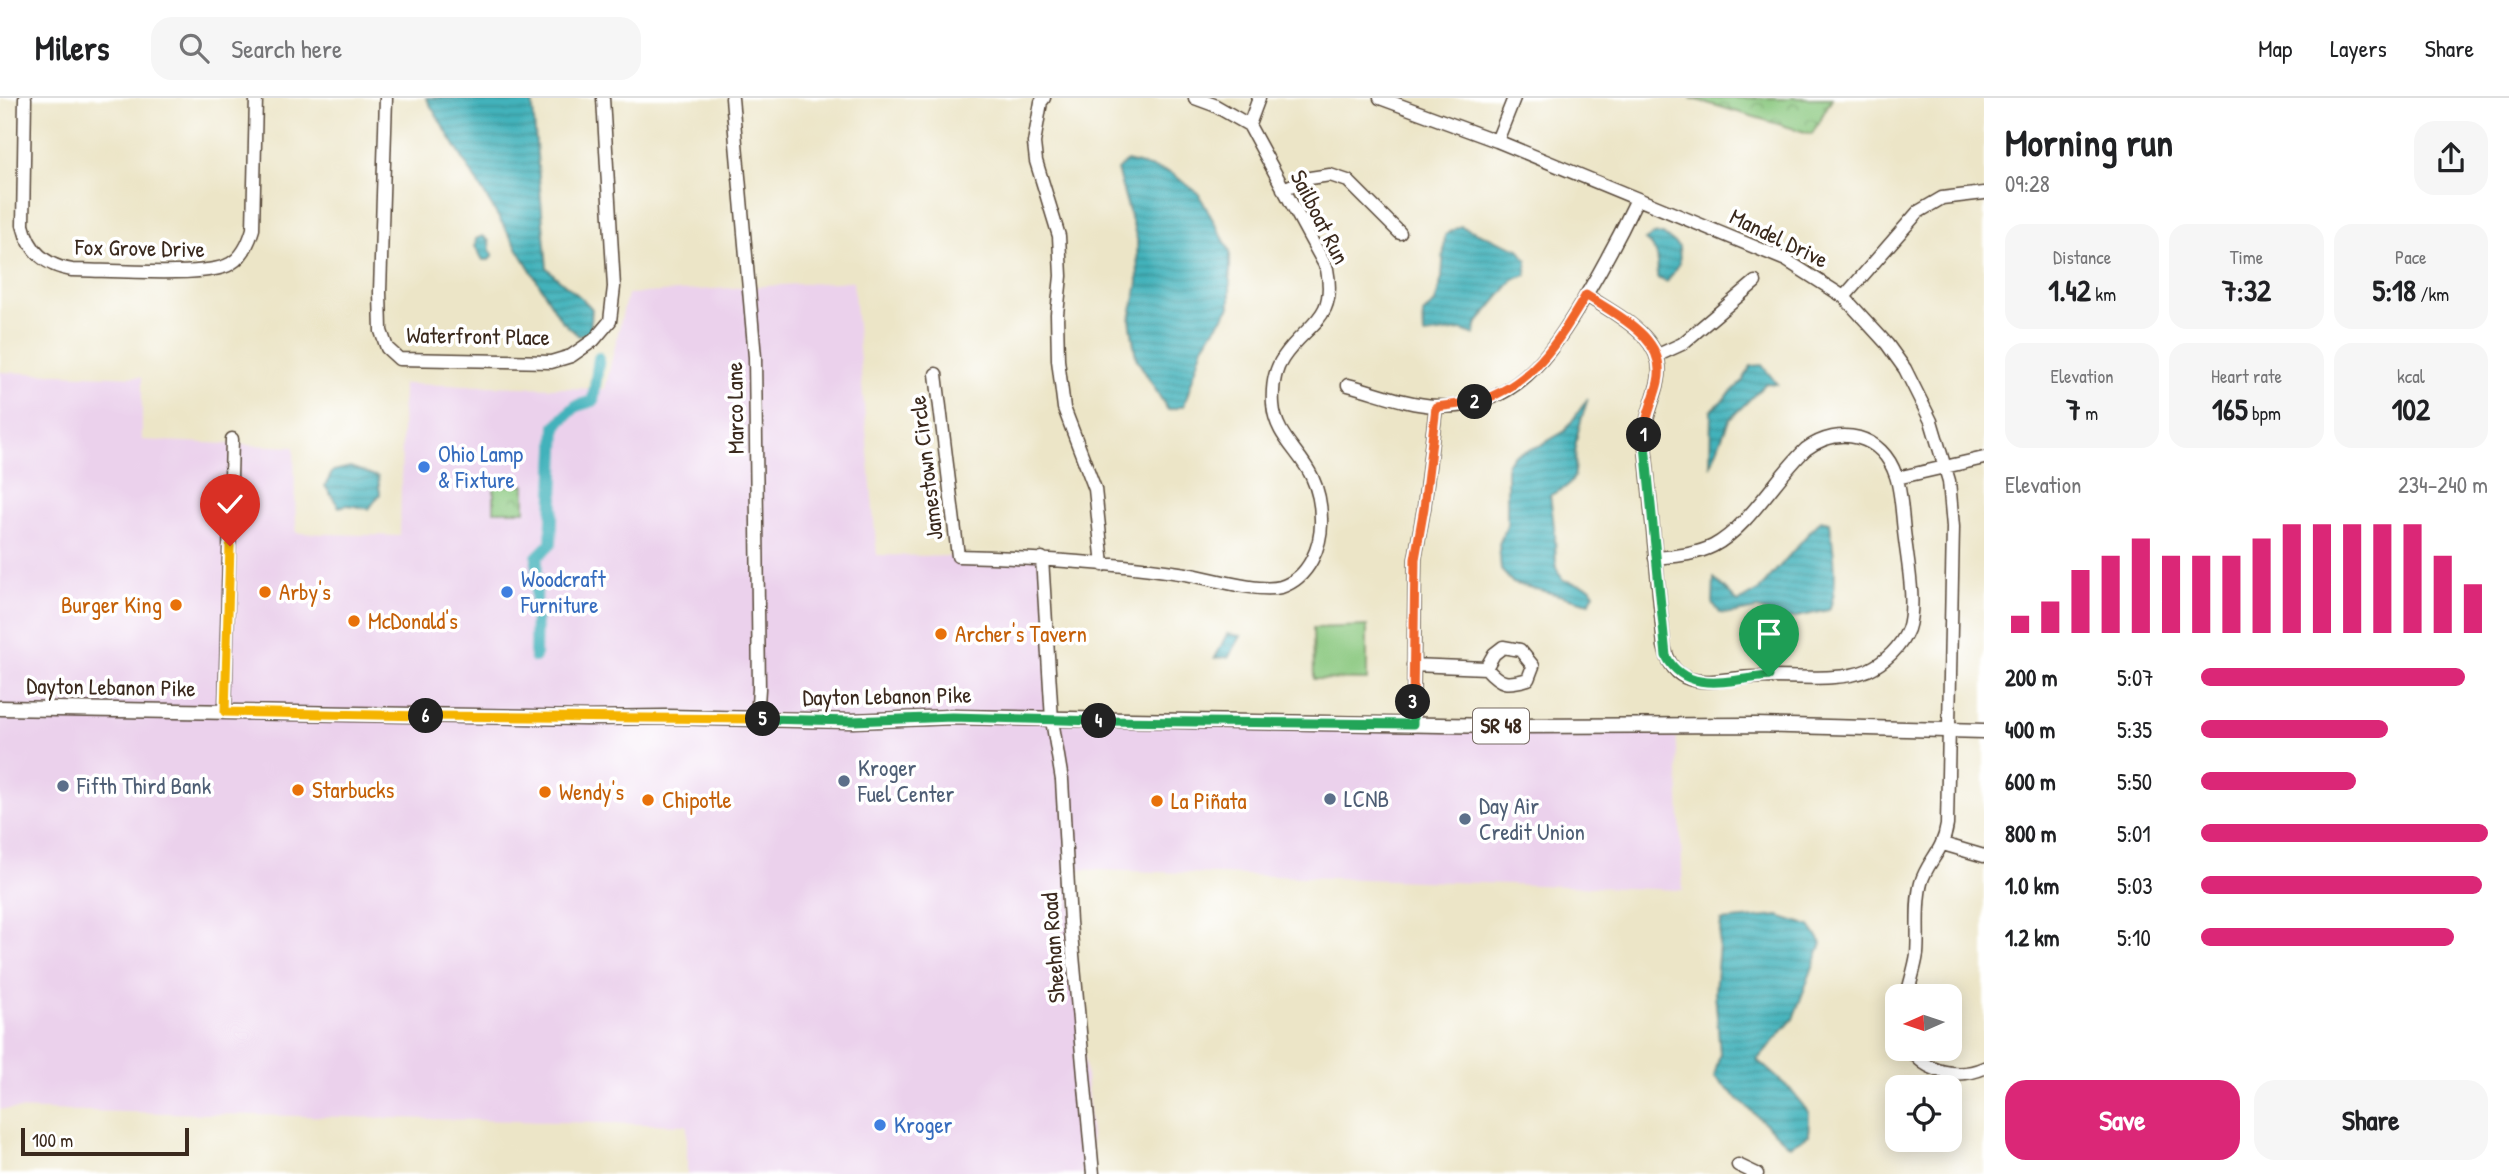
<!DOCTYPE html>
<html lang="en">
<head>
<meta charset="utf-8">
<style>
	:root { --surface:#fff; --page:#f6f6f6; --text:#202124; --muted:#757577; --line:#e0e0e0; --accent:#db2777 }
	body { margin:0; font-family:"Patrick Hand",sans-serif; background:var(--page); color:var(--text); height:100vh; display:flex; flex-direction:column; font-size:26px; white-space:nowrap }
	* { box-sizing:border-box; margin:0 }
	p { font-size:23px; color:var(--muted) }
	.icon { flex:none; width:38px; height:38px; fill:none; stroke:currentColor; stroke-width:2; stroke-linecap:round; stroke-linejoin:round }
	.map { position:relative; flex:1; overflow:hidden }
	.side { display:flex; flex-direction:column; background:var(--surface); width:525px }
	.side>* { flex:none }
	.needle { width:46px; rotate:267deg }
	.buttons { position:absolute; left:1885px; top:886px; display:grid; gap:14px }
	.buttons a { display:grid; place-items:center; width:77px; height:77px; border-radius:14px; background:var(--surface); box-shadow:0 4px 18px #0003; font-size:35px }
	.scale { position:absolute; left:21px; bottom:18px; width:168px; box-sizing:border-box; padding-left:7px; border:4px solid #3b2a1e; border-top:0; font-size:19px; line-height:24px; white-space:nowrap; color:#3b2a1e; -webkit-text-stroke:5px #fff; paint-order:stroke }
	.pin { position:absolute; display:grid; place-items:center; width:60px; height:60px; color:#fff; margin:-72px -30px; border-radius:50% 50% 50% 0; rotate:-45deg; box-shadow:0 0 7px #0007 }
	.pin .icon { rotate:45deg }
	.km { position:absolute; width:35px; height:35px; margin:-18px; border-radius:50%; background:#222; color:#fff; font-size:19px; line-height:35px; text-align:center }
	.round { display:grid; place-items:center; flex:none; width:74px; height:74px; border-radius:21px; background:var(--page) }
	.head { display:flex; align-items:center; justify-content:space-between; height:119px; padding:0 21px }
	h1 { font-size:38px; font-weight:800; line-height:52px }
	.figures { display:grid; grid-template-columns:repeat(3,1fr); gap:10px; height:119px; padding:7px 21px }
	.figures div { display:grid; align-content:center; border-radius:18px; background:var(--page); text-align:center }
	.figures b { font-size:30px; font-weight:800 }
	.figures small { font-size:19px; font-weight:400 }
	.figures p { font-size:19px }
	.chart { height:196px; padding:14px 21px }
	.chart p { display:flex; justify-content:space-between }
	.chart svg { width:100%; height:126px; margin-top:7px; stroke:var(--accent); stroke-width:6 }
	.primary-button { display:flex; gap:14px; margin-top:auto; padding:14px 21px }
	.primary-button a { flex:1; height:80px; border-radius:21px; background:var(--accent); color:#fff; font-size:28px; font-weight:800; line-height:80px; text-align:center }
	.primary-button a+a { background:var(--page); color:var(--text) }
	ul { padding:0 21px; list-style:none; font-size:23px }
	li { display:grid; grid-template-columns:112px 84px 1fr; align-items:center; height:52px }
	li i { height:18px; border-radius:9px; background:var(--accent) }
	header { display:flex; align-items:center; gap:42px; box-sizing:border-box; height:98px; padding:0 35px; background:var(--surface); border-bottom:2px solid var(--line) }
	header strong { font-size:33px }
	nav { display:flex; gap:38px; margin-inline-start:auto; font-size:24px }
	.search { width:490px; height:63px; background:var(--page); display:flex; align-items:center; gap:18px; box-sizing:border-box; padding:0 24px; border-radius:21px; color:var(--muted); font-size:26px }
	main { display:flex; flex:1; min-height:0 }
	.map>svg:first-child { display:block }
	.built { fill:#ebd1ec }
	.park { fill:url(#park-crowns); stroke:#62794e; stroke-width:2 }
	.pitch { fill:#8ac87f; stroke:#62794e; stroke-width:2 }
	.water { fill:url(#water-rules); stroke:#3e6e6c; stroke-width:2 }
	.lines { fill:none; stroke-linecap:round; stroke-linejoin:round }
	.canal { stroke:#42b2bb; stroke-width:12 }
	.minor-casing { stroke:#564637; stroke-width:15 }
	.major-casing { stroke:#564637; stroke-width:17 }
	.minor { stroke:#fff; stroke-width:12 }
	.major { stroke:#fff; stroke-width:14 }
	.split-1-casing { stroke:#fff; stroke-width:14 }
	.split-2-casing { stroke:#fff; stroke-width:14 }
	.split-3-casing { stroke:#fff; stroke-width:14 }
	.split-4-casing { stroke:#fff; stroke-width:14 }
	.split-5-casing { stroke:#fff; stroke-width:14 }
	.split-6-casing { stroke:#fff; stroke-width:14 }
	.split-7-casing { stroke:#fff; stroke-width:14 }
	.split-1 { stroke:#22a559; stroke-width:9 }
	.split-2 { stroke:#f0652b; stroke-width:9 }
	.split-3 { stroke:#f0652b; stroke-width:9 }
	.split-4 { stroke:#22a559; stroke-width:9 }
	.split-5 { stroke:#22a559; stroke-width:9 }
	.split-6 { stroke:#f5b400; stroke-width:9 }
	.split-7 { stroke:#f5b400; stroke-width:9 }
	.shop-dot { fill:#3f7fe0; stroke:#fff; stroke-width:2.5 }
	.food-dot { fill:#e8710a; stroke:#fff; stroke-width:2.5 }
	.service-dot { fill:#5c6f8a; stroke:#fff; stroke-width:2.5 }
	.labels { text-anchor:middle; stroke-width:7; stroke-linejoin:round; paint-order:stroke }
	.shield { fill:#fff; stroke:#766a62; stroke-width:2 }
	.shield-label { font-size:21px; font-weight:bold; fill:#3b2a1e }
	.street-label { font-size:23px; fill:#3b2a1e; stroke:#fff }
	.shop-label { font-size:23px; fill:#366cbe; stroke:#fff; text-anchor:start }
	.food-label { font-size:23px; fill:#c56008; stroke:#fff; text-anchor:start }
	.service-label { font-size:23px; fill:#4e5e75; stroke:#fff; text-anchor:start }
</style>
</head>
<body>
<header>
<strong>Milers</strong>
<div class="search"><svg class="icon" aria-label="search" viewBox="0 0 24 24"><circle cx="10" cy="10" r="6"/><path d="M15 15l6 6"/></svg>Search here</div>
<nav><a>Map</a><a>Layers</a><a>Share</a></nav>
</header>
<main>
<div class="map">
<svg width="1984" height="1076" viewBox="0 0 1984 1076">
	<defs>
		<pattern id="park-crowns" width="20" height="18" patternUnits="userSpaceOnUse" patternTransform="scale(1.75)"><rect width="20" height="18" fill="#8ac87f"/><path d="M2 6a3 3 0 1 1 6 0M12 15a3 3 0 1 1 6 0" fill="none" stroke="#72a367"/></pattern>
		<pattern id="water-rules" width="6" height="5" patternUnits="userSpaceOnUse" patternTransform="scale(1.75)"><rect width="6" height="5" fill="#42b2bb"/><path d="M0 2.5h6" fill="none" stroke="#389197"/></pattern>
	</defs>
	<rect width="100%" height="100%" fill="#fff"/>
	<filter id="ink" filterUnits="userSpaceOnUse"><feTurbulence type="fractalNoise" baseFrequency=".0143" numOctaves="2"/><feDisplacementMap in="SourceGraphic" scale="14" xChannelSelector="R" yChannelSelector="G"/><feConvolveMatrix kernelMatrix="1 2 1 2 8 2 1 2 1" color-interpolation-filters="sRGB"/></filter>
	<filter id="wash" filterUnits="userSpaceOnUse"><feTurbulence type="fractalNoise" baseFrequency=".00686" numOctaves="4" result="noise"/><feDisplacementMap in="SourceGraphic" scale="28" xChannelSelector="R" yChannelSelector="G"/><feGaussianBlur stdDeviation="1.57" result="paint"/><feColorMatrix in="noise" values="0 0 0 0 0 0 0 0 0 0 0 0 0 0 0 0 0 1.4 0 .05"/><feComposite in="paint" operator="in"/></filter>
	<g filter="url(#wash)">
		<rect width="100%" height="100%" fill="#ece5c7"/>
		<path class="built" d="M853,183L877,457L1042,460L1052,622L1676,627L1683,792L1069,771L1094,1076H687V1027L0,1011V274L142,279V342L294,349L296,435L400,438L403,286L605,291L627,196Z"/>
		<path class="park" d="M1690,0H1832L1812,36Z
			M494,387H525V413H494Z"/>
		<path class="pitch" d="M1367,528V582L1314,581L1313,530Z"/>
		<path class="water" d="M426,0H532L547,170C561,186 578,194 592,211L590,234L579,238L561,222Z
			M1127,63L1171,75L1198,95L1230,153V209L1203,248L1184,308L1168,312L1136,260L1130,221L1138,185L1137,141L1117,72Z
			M1460,128L1519,151L1527,163L1526,177L1513,182L1476,227L1475,237L1461,232L1424,237L1423,216L1435,205L1442,180L1445,137Z
			M1663,136L1679,149L1680,165L1667,184L1657,180C1658,162 1660,154 1645,142L1653,137Z
			M483,138L489,143L490,152L493,157L489,162H483L475,148L476,141Z
			M1762,267L1777,286L1766,285L1729,322L1710,369L1711,313L1742,284L1751,268Z
			M1588,300C1584,314 1578,329 1576,344C1573,373 1584,384 1550,397L1555,436L1556,470L1563,482L1590,489L1594,495L1589,505L1513,485L1501,472L1499,446L1507,428V366L1514,357L1539,348L1565,333Z
			M350,369L378,379L380,396L369,411L348,407L339,409L325,388L333,373Z
			M1820,422L1830,424C1833,452 1840,486 1829,512L1788,521L1758,511L1731,516L1720,515L1713,505L1714,480L1738,504L1759,492Z
			M1227,536L1241,538L1229,559L1215,560Z
			M1779,818L1810,828L1822,845L1793,921L1757,962L1790,991L1809,1015V1037L1790,1048L1714,979L1720,956L1715,894L1721,823Z"/>
		<g class="lines">
			<path class="canal" d="M535,559L537,459L551,445L556,328L576,308L593,303L599,260"/>
		</g>
	</g>
	<g filter="url(#ink)">
		<g class="lines">
			<defs>
				<path id="minor" d="M25,0L23,127C29,153 46,168 72,172C104,172 207,180 230,166C243,159 249,145 253,131L256,0
					M386,0L380,194L381,233L387,250L399,261L551,264L571,258L594,242L610,223L614,189L603,0
					M732,0L755,259L759,591L757,621
					M1044,0L1041,4L1034,45L1036,63L1059,138L1061,178L1057,216L1058,262L1064,310L1095,391L1103,467
					M1380,0L1497,43L1786,162L1844,199L1887,246L1905,271L1931,323L1949,383L1953,429L1947,727C1943,755 1927,763 1921,785C1915,807 1919,833 1917,856C1915,870 1910,884 1907,898
					M1249,27L1259,0
					M1497,43L1514,0
					M1283,91L1310,80L1330,77L1348,83L1400,135
					M1586,197C1616,217 1668,240 1658,284C1654,302 1646,317 1644,337L1664,548C1674,592 1706,584 1741,580C1778,576 1836,586 1868,572C1885,564 1901,549 1908,531C1916,507 1908,466 1905,441C1902,421 1902,396 1896,378C1882,336 1840,327 1806,351C1777,378 1747,431 1713,448C1695,457 1675,458 1655,460
					M1844,199L1918,114L1942,100L1984,95
					M1658,257L1682,246L1755,184
					M936,276L958,458C1034,460 1111,464 1186,476C1210,480 1258,495 1281,489C1309,480 1322,448 1321,421C1321,406 1318,392 1312,379C1300,353 1275,338 1273,306C1272,290 1274,273 1283,260C1307,224 1337,223 1327,171L1249,27L1214,7L1195,0
					M1348,287C1376,294 1407,307 1436,308C1513,314 1550,258 1585,199C1604,167 1621,135 1637,101
					M1897,380L1984,360
					M1042,460L1052,622L1062,682L1070,824L1093,1076
					M1413,567L1486,570C1501,587 1507,587 1528,581L1533,568L1520,552L1503,549L1494,556L1486,570
					M225,614L232,341
					M1413,626L1415,461L1424,410L1436,309
					M1943,746L1984,758
					M1910,950C1925,975 1959,981 1984,970
					M1738,1067L1757,1076"/>
				<path id="major" d="M0,610L586,620L666,619L853,623L952,619L1499,628L1755,627L1984,633"/>
			</defs>
			<use href="#minor" class="minor-casing"/>
			<use href="#major" class="major-casing"/>
			<use href="#minor" class="minor"/>
			<use href="#major" class="major"/>
		</g>
	</g>
	<g class="lines" filter="url(#ink)">
		<defs>
			<path id="split-1" d="M1644,337L1666,558C1687,598 1732,581 1769,578"/>
			<path id="split-2" d="M1475,304C1531,289 1558,244 1586,197C1616,217 1668,240 1658,284C1654,302 1645,318 1644,337"/>
			<path id="split-3" d="M1413,604L1415,461L1424,410L1436,309L1475,304"/>
			<path id="split-4" d="M1099,623L1413,626V604"/>
			<path id="split-5" d="M763,621L853,623L952,619L1099,623"/>
			<path id="split-6" d="M426,618L763,621"/>
			<path id="split-7" d="M230,448L225,614L426,618"/>
		</defs>
		<use href="#split-1" class="split-1-casing"/>
		<use href="#split-2" class="split-2-casing"/>
		<use href="#split-3" class="split-3-casing"/>
		<use href="#split-4" class="split-4-casing"/>
		<use href="#split-5" class="split-5-casing"/>
		<use href="#split-6" class="split-6-casing"/>
		<use href="#split-7" class="split-7-casing"/>
		<use href="#split-1" class="split-1"/>
		<use href="#split-2" class="split-2"/>
		<use href="#split-3" class="split-3"/>
		<use href="#split-4" class="split-4"/>
		<use href="#split-5" class="split-5"/>
		<use href="#split-6" class="split-6"/>
		<use href="#split-7" class="split-7"/>
	</g>
	<g class="shop-dot">
		<circle cx="424" cy="369" r="7"/>
		<circle cx="507" cy="494" r="7"/>
		<circle cx="880" cy="1027" r="7"/>
	</g>
	<g class="food-dot">
		<circle cx="265" cy="494" r="7"/>
		<circle cx="176" cy="507" r="7"/>
		<circle cx="354" cy="523" r="7"/>
		<circle cx="941" cy="536" r="7"/>
		<circle cx="298" cy="692" r="7"/>
		<circle cx="545" cy="694" r="7"/>
		<circle cx="648" cy="702" r="7"/>
		<circle cx="1157" cy="703" r="7"/>
	</g>
	<g class="service-dot">
		<circle cx="844" cy="683" r="7"/>
		<circle cx="63" cy="688" r="7"/>
		<circle cx="1330" cy="701" r="7"/>
		<circle cx="1465" cy="721" r="7"/>
	</g>
	<g class="labels">
		<rect class="shield" x="1473" y="610.5" width="56" height="35" rx="5"/>
		<g class="shield-label">
			<text x="1501" y="635">SR 48</text>
		</g>
		<g class="street-label">
			<text transform="translate(1320 119) rotate(63)" y="8">Sailboat Run</text>
			<text transform="translate(1779 140) rotate(26)" y="8">Mandel Drive</text>
			<text transform="translate(140 150) rotate(1)" y="8">Fox Grove Drive</text>
			<text transform="translate(478 238) rotate(1)" y="8">Waterfront Place</text>
			<text transform="translate(735 310) rotate(-91)" y="8">Marco Lane</text>
			<text transform="translate(926 370) rotate(-97)" y="8">Jamestown Circle</text>
			<text transform="translate(111 589) rotate(1)" y="8">Dayton Lebanon Pike</text>
			<text transform="translate(887 598) rotate(-1)" y="8">Dayton Lebanon Pike</text>
			<text transform="translate(1053 850) rotate(-94)" y="8">Sheehan Road</text>
		</g>
		<g class="shop-label">
			<text x="438" y="364">Ohio Lamp<tspan x="438" dy="26">&amp; Fixture</tspan></text>
			<text x="521" y="489">Woodcraft<tspan x="521" dy="26">Furniture</tspan></text>
			<text x="894" y="1035">Kroger</text>
		</g>
		<g class="food-label">
			<text x="279" y="502">Arby's</text>
			<text x="162" y="515" text-anchor="end">Burger King</text>
			<text x="368" y="531">McDonald's</text>
			<text x="955" y="544">Archer's Tavern</text>
			<text x="312" y="700">Starbucks</text>
			<text x="559" y="702">Wendy's</text>
			<text x="662" y="710">Chipotle</text>
			<text x="1171" y="711">La Piñata</text>
		</g>
		<g class="service-label">
			<text x="858" y="678">Kroger<tspan x="858" dy="26">Fuel Center</tspan></text>
			<text x="77" y="696">Fifth Third Bank</text>
			<text x="1344" y="709">LCNB</text>
			<text x="1479" y="716">Day Air<tspan x="1479" dy="26">Credit Union</tspan></text>
		</g>
	</g>
</svg>
<div class="buttons">
<a><svg class="needle" viewBox="-14 -14 28 28"><path d="M0-13l5 13h-10z" fill="#e53935"/><path d="M0 13l5-13h-10z" fill="#757577"/></svg></a>
<a><svg class="icon" aria-label="locate" viewBox="0 0 24 24"><circle cx="12" cy="12" r="6"/><path d="M12 2v4M12 18v4M2 12h4M18 12h4"/></svg></a>
</div>
<div class="scale">100 m</div>
<div class="pin" style="left:1769px;top:578px;background:#1e9e55"><svg class="icon" aria-label="arrive" viewBox="0 0 24 24"><path d="M6 21V4h12l-3 4 3 4H6"/></svg></div>
<div class="pin" style="left:230px;top:448px;background:#d93025"><svg class="icon" aria-label="check" viewBox="0 0 24 24"><path d="M5 12l5 5 9-10"/></svg></div>
<b class="km" style="left:1644px;top:337px">1</b>
<b class="km" style="left:1475px;top:304px">2</b>
<b class="km" style="left:1413px;top:604px">3</b>
<b class="km" style="left:1099px;top:623px">4</b>
<b class="km" style="left:763px;top:621px">5</b>
<b class="km" style="left:426px;top:618px">6</b>
</div>
<section class="side">
<div class="head"><div><h1>Morning run</h1><p>09:28</p></div><a class="round"><svg class="icon" aria-label="share" viewBox="0 0 24 24"><path d="M12 15V3M7 8l5-5 5 5M5 13v7h14v-7"/></svg></a></div>
<div class="figures">
<div><p>Distance</p><b>1.42<small> km</small></b></div>
<div><p>Time</p><b>7:32</b></div>
<div><p>Pace</p><b>5:18<small> /km</small></b></div>
</div>
<div class="figures">
<div><p>Elevation</p><b>7<small> m</small></b></div>
<div><p>Heart rate</p><b>165<small> bpm</small></b></div>
<div><p>kcal</p><b>102</b></div>
</div>
<div class="chart"><p><span>Elevation</span>234–240 m</p>
<svg viewBox="0 0 160 44" preserveAspectRatio="none"><path d="M5 44V38M15 44V33M25 44V22M35 44V17M45 44V11M55 44V17M65 44V17M75 44V17M85 44V11M95 44V6M105 44V6M115 44V6M125 44V6M135 44V6M145 44V17M155 44V27"/></svg>
</div>
<ul>
<li><b>200 m</b>5:07<i style="width:92%"></i></li>
<li><b>400 m</b>5:35<i style="width:65%"></i></li>
<li><b>600 m</b>5:50<i style="width:54%"></i></li>
<li><b>800 m</b>5:01<i style="width:100%"></i></li>
<li><b>1.0 km</b>5:03<i style="width:98%"></i></li>
<li><b>1.2 km</b>5:10<i style="width:88%"></i></li>
</ul>
<div class="primary-button"><a>Save</a><a>Share</a></div>
</section>
</main>
</body>
</html>
